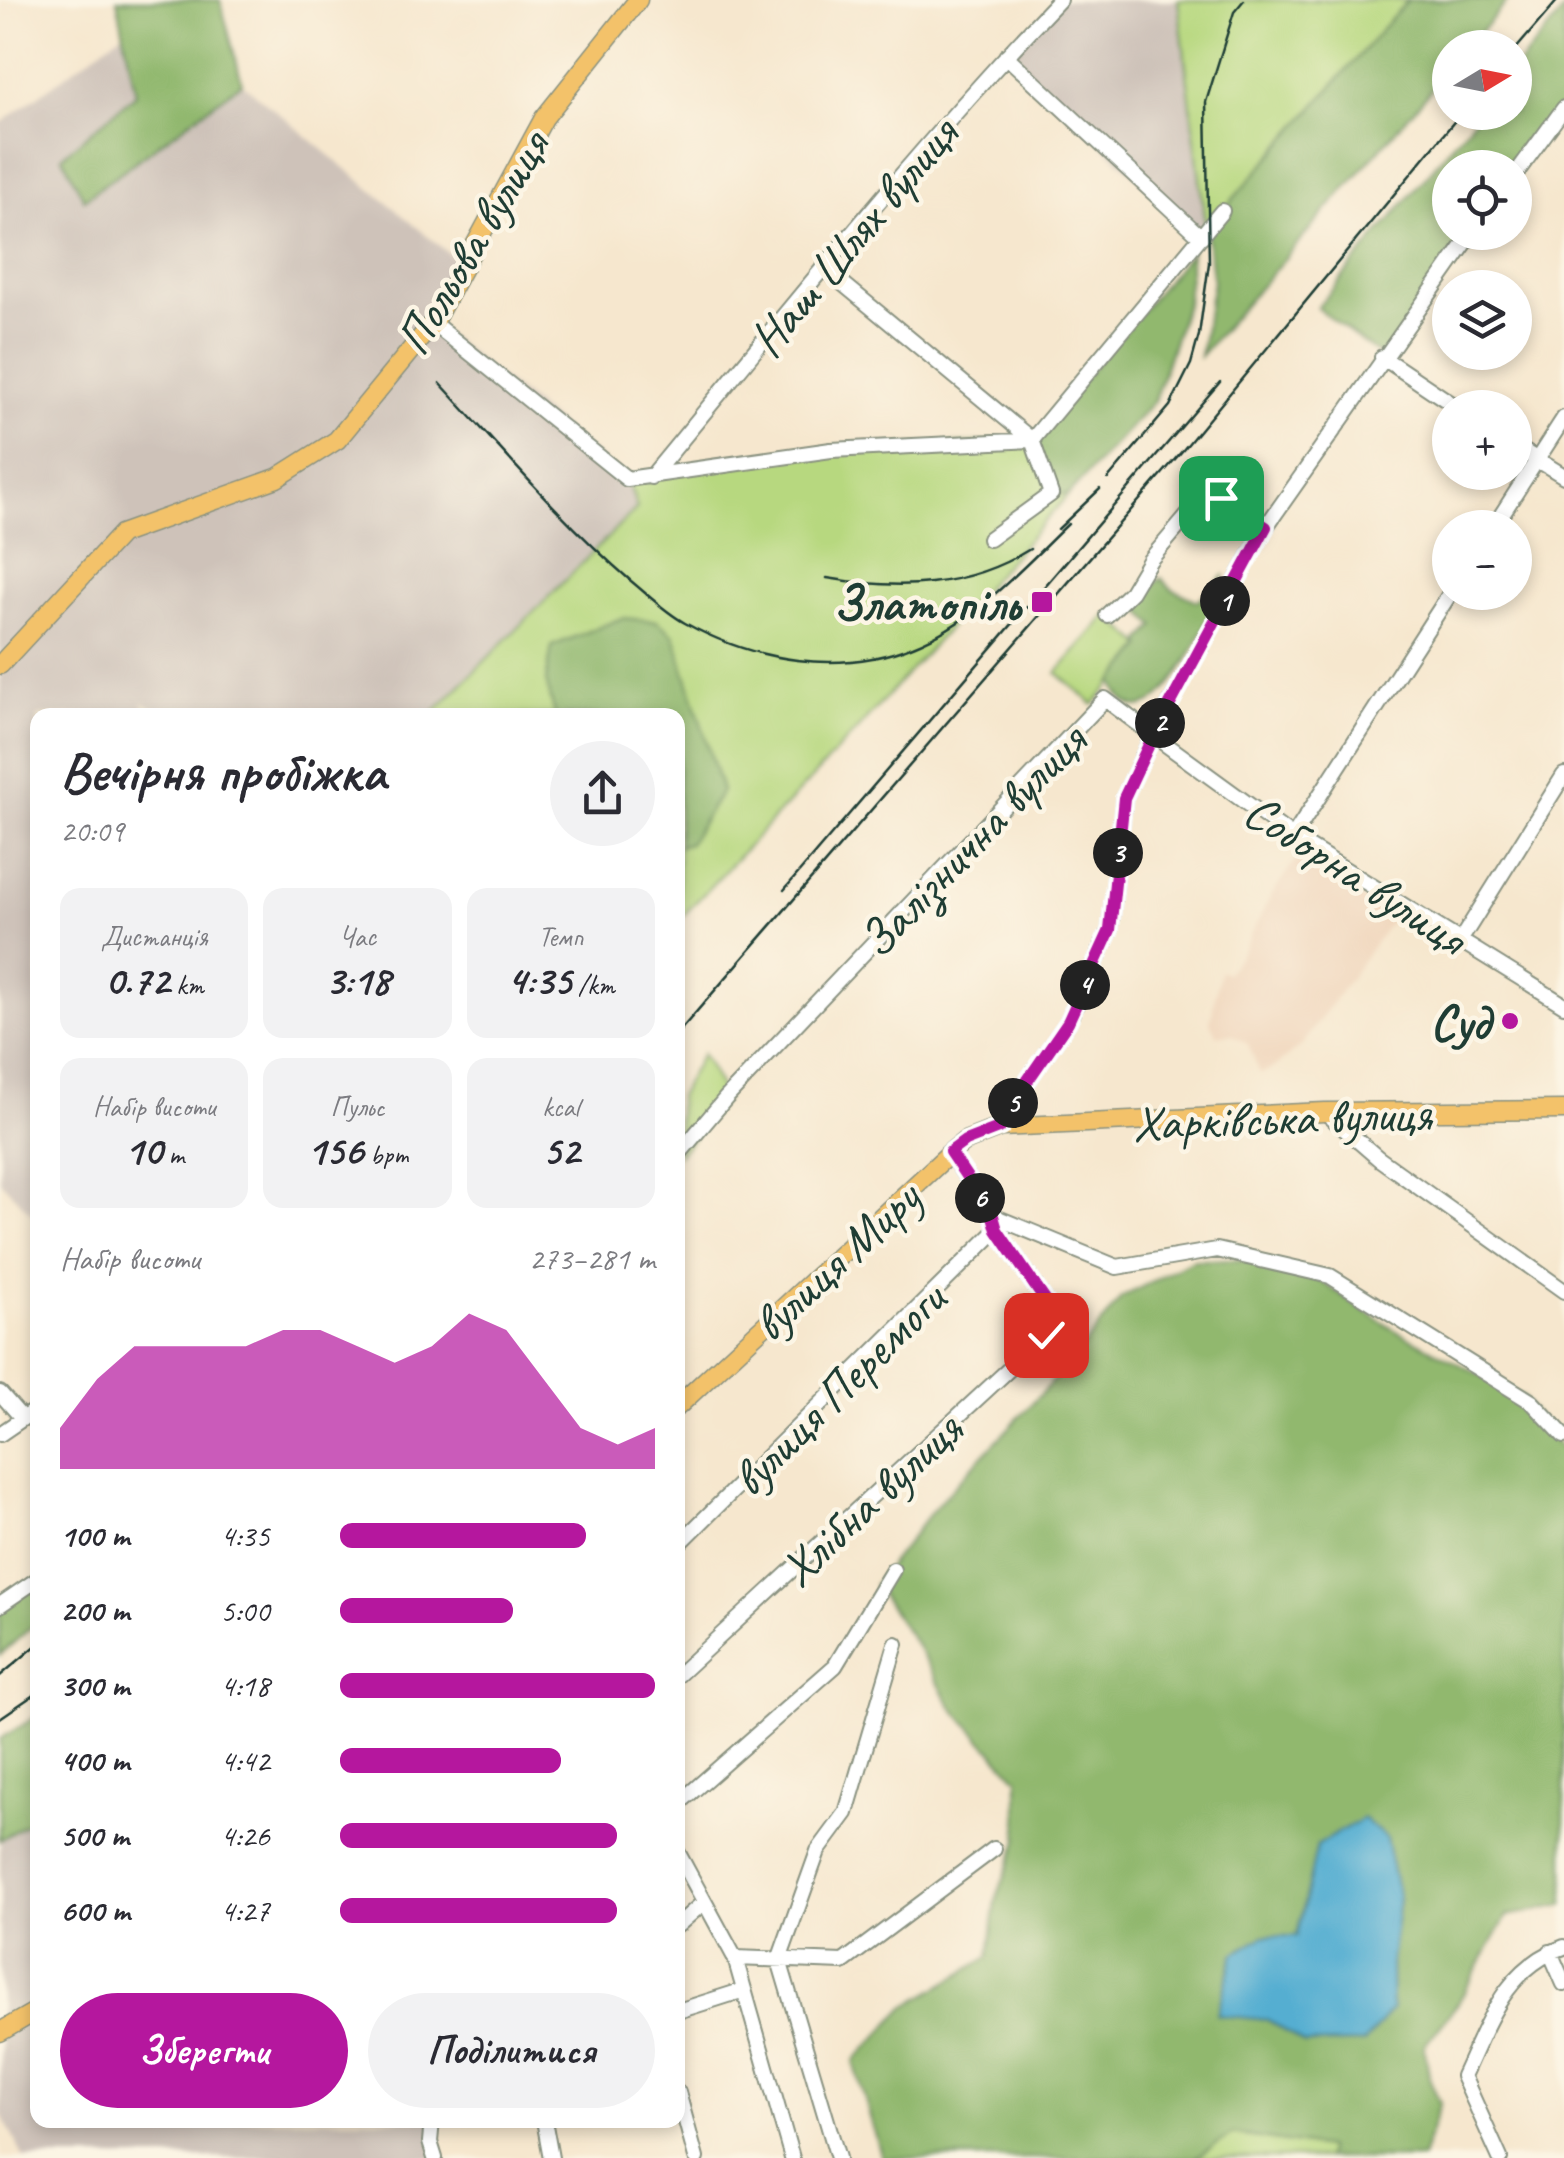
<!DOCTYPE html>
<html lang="uk">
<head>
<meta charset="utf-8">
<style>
	:root { --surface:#fff; --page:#f2f2f3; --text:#2b2b33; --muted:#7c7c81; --accent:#b5179e }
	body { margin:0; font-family:Caveat,sans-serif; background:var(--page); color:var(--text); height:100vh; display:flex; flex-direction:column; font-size:38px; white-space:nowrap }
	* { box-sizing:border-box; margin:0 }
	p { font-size:32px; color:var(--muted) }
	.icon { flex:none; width:55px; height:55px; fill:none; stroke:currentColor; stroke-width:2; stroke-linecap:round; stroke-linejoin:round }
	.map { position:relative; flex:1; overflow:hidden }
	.sheet { position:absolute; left:30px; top:708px; width:655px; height:1420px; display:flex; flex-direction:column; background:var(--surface); border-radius:20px; box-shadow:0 5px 15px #0003 }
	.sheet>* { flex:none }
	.needle { width:65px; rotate:80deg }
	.fabs { position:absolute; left:1432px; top:30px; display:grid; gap:20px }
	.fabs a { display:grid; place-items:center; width:100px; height:100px; border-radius:50%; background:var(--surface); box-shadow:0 5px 15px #0003; font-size:50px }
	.pin { position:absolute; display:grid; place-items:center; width:85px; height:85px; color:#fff; margin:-42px; border-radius:20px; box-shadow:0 5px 15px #0006 }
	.km { position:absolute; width:50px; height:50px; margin:-25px; border-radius:50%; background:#222; color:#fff; font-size:28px; line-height:50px; text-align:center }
	.round { display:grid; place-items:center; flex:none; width:105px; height:105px; border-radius:52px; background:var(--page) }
	.head { display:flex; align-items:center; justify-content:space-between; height:170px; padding:0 30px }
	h1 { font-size:55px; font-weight:800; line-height:75px }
	.metrics { display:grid; grid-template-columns:repeat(3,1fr); gap:15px; height:170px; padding:10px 30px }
	.metrics div { display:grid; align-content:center; border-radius:20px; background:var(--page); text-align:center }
	.metrics b { font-size:42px; font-weight:800 }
	.metrics small { font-size:28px; font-weight:400 }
	.metrics p { font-size:28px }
	.chart { height:280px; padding:20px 30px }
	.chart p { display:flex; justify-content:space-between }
	.chart svg { width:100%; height:180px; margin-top:10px; fill:var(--accent); opacity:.7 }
	.primary-button { display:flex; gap:20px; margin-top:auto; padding:20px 30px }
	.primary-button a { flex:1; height:115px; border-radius:60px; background:var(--accent); color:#fff; font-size:40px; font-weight:800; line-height:115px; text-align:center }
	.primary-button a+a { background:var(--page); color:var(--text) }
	ul { padding:0 30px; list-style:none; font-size:32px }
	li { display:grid; grid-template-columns:160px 120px 1fr; align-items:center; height:75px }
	li i { height:25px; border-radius:12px; background:var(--accent) }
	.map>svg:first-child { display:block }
	.built { fill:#f0d6bc }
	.industrial { fill:#cec2b9 }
	.green { fill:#b7d87f; stroke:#6b8a5a; stroke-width:2.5 }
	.forest { fill:#91b86e; stroke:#587a51; stroke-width:2.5; fill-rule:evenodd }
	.water { fill:#54aed1; stroke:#3a7682; stroke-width:2.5 }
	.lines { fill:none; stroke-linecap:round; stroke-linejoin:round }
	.minor-casing { stroke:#8a9281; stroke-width:18 }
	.major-casing { stroke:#8a9281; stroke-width:21 }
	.minor { stroke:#fff; stroke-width:14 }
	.major { stroke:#f3c26a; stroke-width:18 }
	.rail { stroke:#1f3d34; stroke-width:2.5 }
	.route-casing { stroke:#fff; stroke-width:20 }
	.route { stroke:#b5179e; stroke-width:12 }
	.poi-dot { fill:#b5179e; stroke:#fcf5e5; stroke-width:4 }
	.labels { text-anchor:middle; stroke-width:9; stroke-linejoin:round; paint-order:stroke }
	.street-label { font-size:50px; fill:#1f3d34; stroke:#fcf5e5 }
	.poi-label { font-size:50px; font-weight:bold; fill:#1f3d34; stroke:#fcf5e5; text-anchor:end }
</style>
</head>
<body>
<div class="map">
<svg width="1564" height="2158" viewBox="0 0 1564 2158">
	<rect width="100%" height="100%" fill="#fcf5e5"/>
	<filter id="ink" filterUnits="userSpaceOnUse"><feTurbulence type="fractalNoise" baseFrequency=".01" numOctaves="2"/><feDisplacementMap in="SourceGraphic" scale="20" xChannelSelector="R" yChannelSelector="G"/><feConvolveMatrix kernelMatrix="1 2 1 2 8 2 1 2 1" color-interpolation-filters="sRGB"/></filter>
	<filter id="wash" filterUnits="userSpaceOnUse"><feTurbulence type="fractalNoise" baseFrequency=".0048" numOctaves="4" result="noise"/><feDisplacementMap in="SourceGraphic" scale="40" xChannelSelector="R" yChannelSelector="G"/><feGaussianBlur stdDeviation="2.25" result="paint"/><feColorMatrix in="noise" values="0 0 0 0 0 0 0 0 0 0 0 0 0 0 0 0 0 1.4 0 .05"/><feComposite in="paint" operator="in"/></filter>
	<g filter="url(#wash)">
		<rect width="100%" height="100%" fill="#f6e7ce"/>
		<path class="built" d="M1298,859L1393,918L1301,1046L1270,1070L1260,1073L1248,1044L1231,1034L1217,1035L1210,1023L1220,971L1227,973L1244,949L1270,897L1294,862Z"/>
		<path class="industrial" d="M1059,0H1178L1206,230L1201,237L1006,56Z
			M124,32L242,83L464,266L433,323L627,479L637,507L431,715H167L141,701L149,715H38L37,1219L0,1181V124Z
			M37,1817L38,2120H432L435,2158H24L0,2112V1840Z"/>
		<path class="green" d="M1178,0H1408L1206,230Z
			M1032,440L1051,493L1068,495L854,733L678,921V715H431L637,508L627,479L831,450Z
			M1107,615L1143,646L1094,705L1057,673Z
			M702,1054L726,1098L678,1155V1096Z
			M1232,2134L1328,2148L1326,2158H1194Z"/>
		<path class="forest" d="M117,0H220L242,83L84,199L62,156L136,94Z
			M1408,0H1509L1467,47L1450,48V68L1200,356L1213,281L1206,230Z
			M1564,10V108L1515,168H1450V232L1473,233L1382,357L1317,308L1479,113L1515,112V69Z
			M1191,252L1187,301L1154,401L1068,495L1051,494L1032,440Z
			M1224,576C1217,608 1148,767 1113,682L1142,648V640L1155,626L1139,609V598L1161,578L1172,589L1197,601Z
			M622,618L657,621L674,635L722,791L689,843L678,846V715H555L546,681L552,646Z
			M1193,1260H1266L1319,1280L1391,1328L1522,1397L1564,1452V1905L1507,1916L1458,2003L1424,2046L1430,2080L1440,2103L1422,2158H1326L1327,2148L1233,2134L1194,2158H882L854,2062L905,2007L989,1957L996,1900L1018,1841V1779L952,1707L917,1646L874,1585L940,1501L1072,1361L1121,1298ZM1308,1894L1399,1899L1391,1962L1392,2009L1305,2044L1268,2020L1263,1936L1297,1937Z
			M37,1579V1622L0,1655V1605Z
			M37,1716V1817L0,1840V1739Z"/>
		<path class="water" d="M1363,1818L1386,1838L1399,1899L1391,1962L1392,2009L1364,2043L1305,2044L1268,2020L1217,2015L1234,1954L1263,1936H1297L1317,1845Z"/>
	</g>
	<g filter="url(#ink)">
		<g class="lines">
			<defs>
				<path id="minor" d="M1006,56L1201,237
					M1515,175L1564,108
					M824,268L1032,440
					M433,323L627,479L831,450L1032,440L1222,211
					M1382,357L1458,408
					M1515,446L1564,476
					M651,477C784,316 915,151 1059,0
					M1493,528L1564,418
					M989,539L1051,494L1032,440
					M1107,615L1131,592L1150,560L1195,507L1221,498L1266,527
					M1293,837L1451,592
					M1460,941L1564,775
					M1325,1112L1378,1158L1564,1291
					M1001,1127L1017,1096L1068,1022L1110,930L1124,798L1153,735L1293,837L1564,1005
					M950,1153L993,1216L1117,1267L1217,1250L1330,1276L1532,1402L1564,1436
					M678,1155L726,1098L1105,699L1153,735L1265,528L1473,232
					M0,1393L22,1418
					M0,1434L38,1408
					M678,1545L997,1230
					M0,1605L38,1579
					M678,1675L1046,1335L1055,1315L997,1230L993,1216
					M678,1804L835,1666L893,1570
					M678,1853L735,1958L792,2158
					M678,1925L704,1902
					M1550,1952L1564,1984
					M735,1958L843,1962L994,1849
					M678,2011L741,1991
					M678,2092L696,2158
					M432,2120L430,2142L435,2158
					M544,2120L551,2158
					M838,2158L779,1960L818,1851L846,1813L896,1644
					M1500,2158L1463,2076C1488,2023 1505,1968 1564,1947"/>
				<path id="major" d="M0,665L121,534L277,478L337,440L433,323L544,118L638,0
					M678,1406L950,1153L965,1141L1001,1127L1325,1112L1564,1110
					M0,2032L38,2010"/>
			</defs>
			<use href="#minor" class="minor-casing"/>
			<use href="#major" class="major-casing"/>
			<use href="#minor" class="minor"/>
			<use href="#major" class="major"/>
			<path class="rail" d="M1515,50L1558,0
				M440,383C502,450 562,521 631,581C648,595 665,612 685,623C753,661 840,676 913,646C975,622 1022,568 1068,524
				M1108,479L1170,406L1191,364L1199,335L1209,263L1206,102L1234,12L1244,0
				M1058,529L1100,489
				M827,578C898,590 966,589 1030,549
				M784,890L1220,382
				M678,1033L1183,450L1462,112
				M0,1676L38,1644
				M0,1718L38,1692"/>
		</g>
	</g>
	<g class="lines" filter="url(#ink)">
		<defs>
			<path id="route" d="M1046,1335L1055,1315L997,1230L993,1216L950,1152L965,1141L1001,1127L1017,1096L1068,1022L1110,930L1124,798L1153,736L1266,527L1221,498"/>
		</defs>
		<use href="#route" class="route-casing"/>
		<use href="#route" class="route"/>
	</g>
	<g class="poi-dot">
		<rect x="1030" y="590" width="24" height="24" rx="5"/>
		<circle cx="1510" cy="1021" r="10"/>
	</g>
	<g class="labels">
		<g class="street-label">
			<text transform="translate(852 236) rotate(-50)" y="18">Наш Шлях вулиця</text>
			<text transform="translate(471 242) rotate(-59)" y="18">Польова вулиця</text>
			<text transform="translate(971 840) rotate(-46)" y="18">Залізнична вулиця</text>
			<text transform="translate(1356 873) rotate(33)" y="18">Соборна вулиця</text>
			<text transform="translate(1282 1117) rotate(-2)" y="18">Харківська вулиця</text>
			<text transform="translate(835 1260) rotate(-43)" y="18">вулиця Миру</text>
			<text transform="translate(837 1388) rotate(-45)" y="18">вулиця Перемоги</text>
			<text transform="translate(870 1498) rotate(-43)" y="18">Хлібна вулиця</text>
		</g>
		<g class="poi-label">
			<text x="1020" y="620">Златопіль</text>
			<text x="1490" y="1039">Суд</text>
		</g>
	</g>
</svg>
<div class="fabs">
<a><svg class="needle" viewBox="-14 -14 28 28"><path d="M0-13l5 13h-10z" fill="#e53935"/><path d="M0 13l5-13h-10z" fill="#7c7c81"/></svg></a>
<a><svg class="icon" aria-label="locate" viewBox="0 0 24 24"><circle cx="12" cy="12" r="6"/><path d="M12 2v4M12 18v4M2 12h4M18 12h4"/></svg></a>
<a><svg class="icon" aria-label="layers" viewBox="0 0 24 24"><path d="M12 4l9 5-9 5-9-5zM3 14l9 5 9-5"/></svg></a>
<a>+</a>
<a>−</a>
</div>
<div class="pin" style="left:1221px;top:498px;background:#1e9e55"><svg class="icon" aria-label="arrive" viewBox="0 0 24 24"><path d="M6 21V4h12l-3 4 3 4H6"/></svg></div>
<div class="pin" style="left:1046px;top:1335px;background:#d93025"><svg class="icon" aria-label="check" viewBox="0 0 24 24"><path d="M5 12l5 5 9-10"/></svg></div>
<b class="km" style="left:1225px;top:601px">1</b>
<b class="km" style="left:1160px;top:723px">2</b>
<b class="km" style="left:1118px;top:853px">3</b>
<b class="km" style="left:1085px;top:985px">4</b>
<b class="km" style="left:1013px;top:1103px">5</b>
<b class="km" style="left:980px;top:1198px">6</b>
<section class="sheet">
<div class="head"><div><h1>Вечірня пробіжка</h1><p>20:09</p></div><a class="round"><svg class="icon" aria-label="share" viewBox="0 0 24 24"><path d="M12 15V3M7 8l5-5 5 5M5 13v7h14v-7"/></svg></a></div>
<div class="metrics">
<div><p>Дистанція</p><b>0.72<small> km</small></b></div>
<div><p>Час</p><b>3:18</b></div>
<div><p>Темп</p><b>4:35<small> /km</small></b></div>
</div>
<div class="metrics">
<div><p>Набір висоти</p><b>10<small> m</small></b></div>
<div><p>Пульс</p><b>156<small> bpm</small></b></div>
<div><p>kcal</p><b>52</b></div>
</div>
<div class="chart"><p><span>Набір висоти</span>273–281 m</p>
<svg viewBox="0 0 160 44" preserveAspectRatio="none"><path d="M0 44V34L10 22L20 14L30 14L40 14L50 14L60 10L70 10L80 14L90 18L100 14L110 6L120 10L130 22L140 34L150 38L160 34V44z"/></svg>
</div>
<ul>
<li><b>100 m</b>4:35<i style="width:78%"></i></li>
<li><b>200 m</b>5:00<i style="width:55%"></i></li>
<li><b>300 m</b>4:18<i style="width:100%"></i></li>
<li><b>400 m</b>4:42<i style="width:70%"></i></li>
<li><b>500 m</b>4:26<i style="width:88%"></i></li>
<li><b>600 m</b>4:27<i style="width:88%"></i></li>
</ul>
<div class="primary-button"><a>Зберегти</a><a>Поділитися</a></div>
</section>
</div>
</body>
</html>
